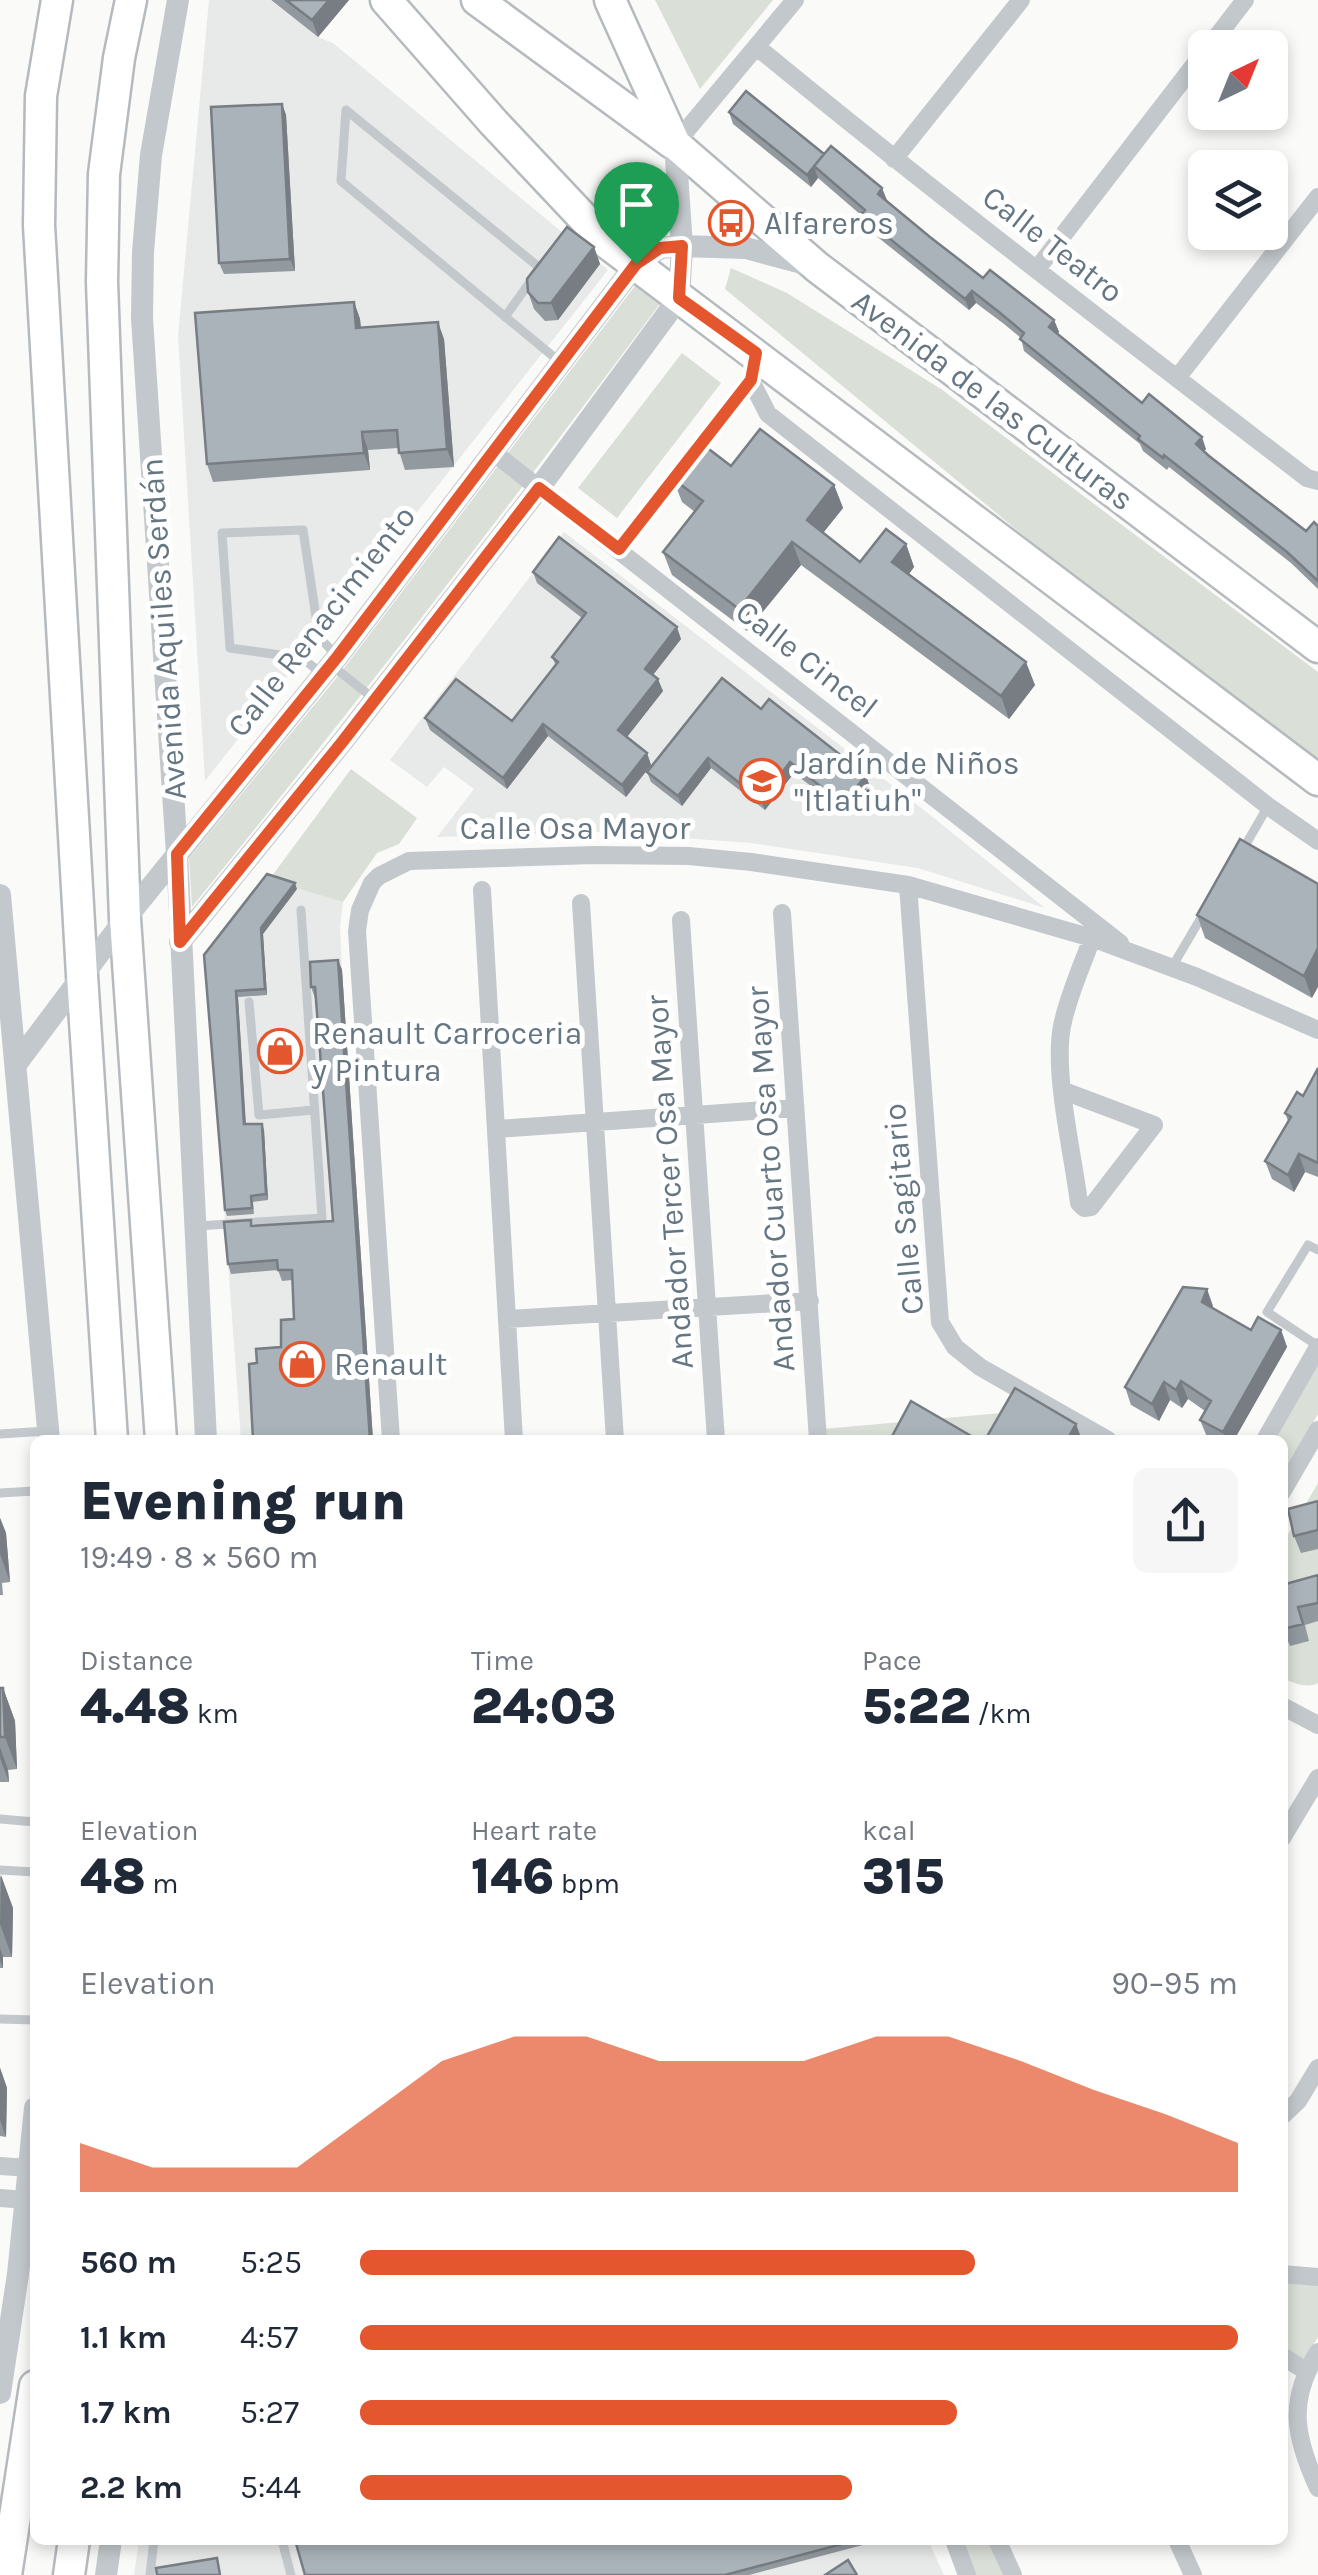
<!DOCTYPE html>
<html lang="en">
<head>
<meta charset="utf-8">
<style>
	:root { --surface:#fff; --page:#f6f6f7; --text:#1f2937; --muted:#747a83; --accent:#e4572e }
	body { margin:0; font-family:Karla,sans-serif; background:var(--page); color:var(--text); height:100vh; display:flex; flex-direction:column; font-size:38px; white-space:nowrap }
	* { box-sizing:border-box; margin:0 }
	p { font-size:32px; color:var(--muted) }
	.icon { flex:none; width:55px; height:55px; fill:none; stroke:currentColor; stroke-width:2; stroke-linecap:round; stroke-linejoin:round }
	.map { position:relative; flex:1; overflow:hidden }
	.details { position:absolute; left:30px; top:1435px; width:1258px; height:1110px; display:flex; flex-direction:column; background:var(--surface); border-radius:15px; box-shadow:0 5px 15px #0003 }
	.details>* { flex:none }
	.needle { width:65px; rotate:43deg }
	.buttons { position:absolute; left:1188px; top:30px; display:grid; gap:20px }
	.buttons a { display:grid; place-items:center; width:100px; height:100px; border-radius:15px; background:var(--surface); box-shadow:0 5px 15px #0003; font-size:50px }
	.pin { position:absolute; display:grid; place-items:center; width:85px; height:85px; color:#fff; margin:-102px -42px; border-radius:50% 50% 50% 0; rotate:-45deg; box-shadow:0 0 10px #0007 }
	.pin .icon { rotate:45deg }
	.round { display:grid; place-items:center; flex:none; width:105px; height:105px; border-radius:15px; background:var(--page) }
	.overview { display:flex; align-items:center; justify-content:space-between; height:170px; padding:0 50px }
	h1 { font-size:55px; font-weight:800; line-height:75px }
	.stats { display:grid; grid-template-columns:repeat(3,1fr); gap:15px; height:170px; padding:10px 50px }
	.stats div { display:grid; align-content:center }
	.stats b { font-size:50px; font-weight:800 }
	.stats small { font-size:28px; font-weight:400 }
	.stats p { font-size:28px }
	.chart { height:280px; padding:20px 50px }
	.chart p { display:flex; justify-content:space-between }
	.chart svg { width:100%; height:180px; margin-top:10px; fill:var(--accent); opacity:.7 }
	ul { padding:0 50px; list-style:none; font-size:32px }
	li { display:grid; grid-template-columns:160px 120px 1fr; align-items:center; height:75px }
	li i { height:25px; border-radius:12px; background:var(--accent) }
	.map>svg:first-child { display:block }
	.built { fill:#e8e9e9 }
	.green { fill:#dadfd7 }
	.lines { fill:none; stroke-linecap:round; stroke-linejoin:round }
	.primary-casing { stroke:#b5babe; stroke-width:35 }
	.service { stroke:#c3c8cc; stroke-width:9 }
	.minor { stroke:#c3c8cc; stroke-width:18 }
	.tertiary { stroke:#c3c8cc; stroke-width:22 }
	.primary { stroke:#fff; stroke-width:30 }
	.wall { fill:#929a9f }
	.shaded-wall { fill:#777d82 }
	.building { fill:#aab3b9; stroke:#777d82; stroke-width:2.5 }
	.route-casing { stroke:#fff; stroke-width:20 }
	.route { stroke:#e4572e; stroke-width:12 }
	.labels { text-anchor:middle; stroke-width:10; stroke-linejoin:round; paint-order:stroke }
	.poi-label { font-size:32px; fill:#657683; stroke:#fff; text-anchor:start }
	.street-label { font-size:32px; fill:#657683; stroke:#fff }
</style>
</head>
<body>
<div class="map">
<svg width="1318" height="2575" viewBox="0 0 1318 2575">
	<rect width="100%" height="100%" fill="#fafaf8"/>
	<path class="built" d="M209,0H270L318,37L333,43L608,270L205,781L178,336Z
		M564,532L929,814L1045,908L918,868L751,843L599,832L437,837L474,789L444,767L427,787L390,760Z
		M269,880L343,902L340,928L342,970L373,1440H241L206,961Z
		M139,2540H928L944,2575H134Z"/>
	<path class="green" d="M655,0H773L700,89Z
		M731,268L787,293L941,389L1318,672V760L1081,583L725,289Z
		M638,282L662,301C510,506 353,708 192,907L189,858L338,676Z
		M682,353L721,383L617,518L578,488Z
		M351,769L417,818L399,844L377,853L343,902L269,880Z
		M1318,1364V1414L1283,1475L1282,1440H1275Z
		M1023,1411L1073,1440H824L823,1429Z
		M1318,1483V1683C1307,1689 1293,1683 1283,1678V1543Z
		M1283,2282L1318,2285V2337L1303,2361L1283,2347Z
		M962,2540H990L1005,2575H975Z"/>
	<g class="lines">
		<defs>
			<path id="primary" d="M57,0L41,96L39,225L82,975L112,1440
				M131,0L119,58L104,174L102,282L125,919L161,1440
				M386,0L494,123L607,243L1318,780
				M477,0L672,143
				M610,0L675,144L817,267L1318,647
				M6,2575L35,2386
				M69,2575L74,2540"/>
		</defs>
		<use href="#primary" class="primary-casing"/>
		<path class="service" d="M505,317L540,268L346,110L341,181L560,362
			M331,665L373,698
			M321,673L302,658L230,648L222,533L303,530L319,637L335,654
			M1242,851L1268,806
			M1172,967L1205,911
			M249,1002L259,1115L314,1110
			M197,1226L322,1218L301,910
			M1318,1250L1308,1245L1267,1312L1318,1346
			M0,1434L47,1431
			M0,1493L35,1491
			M0,1819L35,1822
			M0,1870L35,1872
			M0,2019L35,2020
			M282,2540L291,2575
			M150,2575L154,2540"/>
		<path class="minor" d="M757,47C937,195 1122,336 1307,478L1318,481
			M1208,48L1245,0
			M675,144L795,0
			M894,159L1021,0
			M1037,269L1205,51
			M756,353L751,381L768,414L1268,806L1318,841
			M1177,378L1318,197
			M494,453L1120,943
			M619,549L751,381
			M908,885L940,1322L955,1347L980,1367L1108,1440
			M482,890L514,1440
			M581,903L615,1440
			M782,913L818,1440
			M681,920L716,1440
			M1064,1091L1154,1125L1091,1207L1084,1208L1079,1203C1073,1153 1053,1074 1062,1026C1068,996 1082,966 1092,938
			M496,1129L794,1108
			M508,1319L810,1301
			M391,1440L357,931L360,910L372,883L379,876L409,861L594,855L689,856L751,862L908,885L1092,938L1197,977L1318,1030
			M1265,1440L1318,1347
			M1282,1492L1318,1430
			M1282,1706L1318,1725
			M1282,1838L1318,1778
			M1282,2116L1298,2101L1318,2068
			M0,2166L29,2168
			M0,2198L26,2200
			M1282,2274L1318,2277
			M1318,2352C1287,2401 1295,2438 1318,2488
			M1282,2356L1306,2371
			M954,2540L967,2575
			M997,2540L1013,2575
			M1177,2540L1193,2575"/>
		<path class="tertiary" d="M178,0L151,155L143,252L142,318L177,854L206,1440
			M0,895L49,1440
			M180,942L343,741L539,488L679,298L682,246L675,144
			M17,1063L125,919L338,656L636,264L660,248L682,246L746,248L809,265
			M0,2393L18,2274L35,2108
			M106,2575L111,2540"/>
		<use href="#primary" class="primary"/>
	</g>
	<path class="wall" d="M271,0H349L318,37Z
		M282,104L286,115L295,271L224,274L219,263Z
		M729,112L824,154L882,188L886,201L930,237L983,278L1054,320L1059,332L1057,334L1142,403L1206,449L1204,451L1306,531L1318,526V589L1291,563L1169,467L1167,470L1143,451L1140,444L1024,351L1021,338L1004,324L976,303L969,310L865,227L861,215L818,178L811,187L733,124Z
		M594,247L600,264L558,320L545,321L534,309L528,292Z
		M354,302L360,319L361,327L444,339L454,467L405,470L398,448L368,450L370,470L213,482L207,464Z
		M731,466L834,485L843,508L823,533L860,562L906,544L914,567L909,574L1035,685L1009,719L801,565L747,631L672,575L663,552L695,512L682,502L673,479Z
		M533,572L681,639L653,675L663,691L627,737L647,753L651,765L626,797L548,736L507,789L430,730L425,718L512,721L556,666L552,657L582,618L537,583Z
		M761,709L866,775L869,785L847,814L794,773L765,810L711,768L682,806L651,782L647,772Z
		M1318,884L1312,998L1205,938L1197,915Z
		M297,889L263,934L267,995L238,997L246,1124L264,1130L268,1200L253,1202L254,1214L227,1216L225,1210L204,955Z
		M338,960L342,970L373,1440H253L257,1363L281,1347L294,1319L292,1280L282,1281L278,1270L231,1274L228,1264L253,1226L333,1221L315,998L311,987Z
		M1318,1068V1177L1305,1172L1294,1192L1272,1179L1265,1161L1288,1121L1285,1113L1303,1096Z
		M1213,1306L1212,1308L1251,1330H1281L1287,1347L1234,1440H1212L1207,1437L1200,1420L1205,1411L1188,1399L1182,1408L1170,1400L1159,1421L1131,1405L1125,1387Z
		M1318,1501V1549L1301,1553L1294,1536Z
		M0,1518L6,1533L10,1582L2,1583L3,1595H0Z
		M1318,1575V1621L1305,1625L1309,1641L1290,1646L1284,1632H1282V1585Z
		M0,1688H3L15,1721L17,1769L8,1770L9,1782H0Z
		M0,1875L13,1908L12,1957H3V1968H0Z
		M0,2068L7,2088L6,2137L0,2136Z
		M295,2540H882L749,2575H305Z"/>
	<path class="shaded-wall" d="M329,0H349L318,37L312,20Z
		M282,104L286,115L295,271L290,259Z
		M814,166L818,178L811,187L807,175Z
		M882,188L887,200L882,206L878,194Z
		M594,247L600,264L558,320L551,303Z
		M972,291L976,303L969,310L965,299Z
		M354,302L360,319L362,345L356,328Z
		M1054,320L1059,332L1053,339L1049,327Z
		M438,322L444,339L454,467L447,449Z
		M362,432L368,450L370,470L364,453Z
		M1202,437L1206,449L1200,456L1196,444Z
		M834,485L843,508L815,543L807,520Z
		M792,542L801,565L747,631L739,609Z
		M906,544L914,567L901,585L892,562Z
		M677,627L681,639L649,680L645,669Z
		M1026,662L1035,685L1009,719L1001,696Z
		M658,679L663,691L623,742L618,730Z
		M543,724L548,736L507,789L503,778Z
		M647,753L651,765L626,797L622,785Z
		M708,758L711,768L682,806L678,796Z
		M790,762L794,773L765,810L761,800Z
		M866,775L869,785L847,814L843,804Z
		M295,883L297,889L263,934L267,995L265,989L261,928Z
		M1318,948V987L1312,998L1304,976Z
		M338,960L342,970L373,1440H370Z
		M236,991L238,997L246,1130L244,1124Z
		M262,1124L264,1130L268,1200L266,1194Z
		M1299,1154L1305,1172L1294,1192L1288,1175Z
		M1207,1289L1213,1306L1208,1320L1202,1302Z
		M1281,1330L1287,1347L1234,1440H1226L1223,1432Z
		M1181,1381L1188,1399L1182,1408L1176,1390Z
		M1164,1382L1170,1400L1159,1421L1152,1404Z
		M1076,1424L1082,1440H1067Z
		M0,1518L6,1533L10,1582L0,1554Z
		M3,1688L15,1721L17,1769L5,1737Z
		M0,1747L8,1770L9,1782L0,1758Z
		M1,1875L13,1908L12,1957L0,1924Z
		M0,1948L3,1957V1968L0,1960Z
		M0,2068L7,2088L6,2137L0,2120Z"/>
	<path class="building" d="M286,0H329L312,20Z
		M746,91L824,154L807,175L729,112Z
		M282,104L290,259L219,263L211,107Z
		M831,146L882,188L878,194L930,237L983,278L990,270L1054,320L1049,327L1142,403L1149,394L1202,437L1196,444L1209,456L1306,531L1314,522L1318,526V581L1287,552L1164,455L1163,458L1138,439L1140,436L1020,339L1024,333L999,312L972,291L965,299L860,215L865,210L814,166Z
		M567,227L594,247L551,303H538L528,292L527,279Z
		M354,302L356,328L438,322L447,449L399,453L397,430L362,432L364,453L207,464L195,313Z
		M760,429L834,485L807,520L860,562L886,529L906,544L892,562L1026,662L1001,696L792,542L739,609L663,552L703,501L673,479L701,443L731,466Z
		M559,537L677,627L645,669L658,679L618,730L647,753L622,785L543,724L503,778L425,718L456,679L512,721L558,662L552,657L586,613L533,572Z
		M722,678L761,709L769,699L866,775L843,804L790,762L761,800L708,758L678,796L647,772Z
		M1240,839L1318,884V948L1304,976L1197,915Z
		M267,874L295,883L261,928L265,989L236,991L244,1124H262L266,1194L251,1196L252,1208L225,1210L204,955Z
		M338,960L370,1440H253L249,1364L257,1363L256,1349L281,1347V1320L294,1319L292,1270H278L277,1260L228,1264L224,1222L251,1220V1226L333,1221L315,987H311L310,962Z
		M1318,1068V1163L1299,1154L1288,1175L1265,1161L1291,1117L1285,1113L1297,1092L1303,1096Z
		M1183,1287L1207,1289L1202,1302L1251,1330L1258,1317L1281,1330L1223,1432L1200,1420L1211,1401L1181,1381L1176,1390L1164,1382L1152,1404L1125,1387Z
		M1015,1388L1076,1424L1067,1440H985Z
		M911,1401L978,1440H890Z
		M1318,1501V1530L1294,1536L1288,1509Z
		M1318,1575V1603L1298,1607L1303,1624L1283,1629L1282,1585Z
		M0,1688H3L5,1737H0Z
		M295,2540H857L725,2575H305Z
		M217,2558L220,2575H157L156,2568Z
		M848,2560L857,2575H825Z"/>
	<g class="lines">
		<defs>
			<path id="route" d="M682,246L679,298L756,353L751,380L619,549L539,488L343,741L180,942L177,854L338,656L636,264L660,248Z"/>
		</defs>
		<use href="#route" class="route-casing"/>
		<use href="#route" class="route"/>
	</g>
	<defs>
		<symbol id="bus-ring" viewBox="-11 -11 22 22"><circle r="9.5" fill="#fff" stroke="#e4572e" stroke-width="1.5"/><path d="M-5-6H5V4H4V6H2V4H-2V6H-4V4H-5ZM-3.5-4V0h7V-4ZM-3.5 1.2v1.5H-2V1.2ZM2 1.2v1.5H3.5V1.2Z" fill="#e4572e"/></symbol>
		<symbol id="school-ring" viewBox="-11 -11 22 22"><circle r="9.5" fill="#fff" stroke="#e4572e" stroke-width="1.5"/><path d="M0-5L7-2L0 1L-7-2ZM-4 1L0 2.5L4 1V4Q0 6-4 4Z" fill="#e4572e"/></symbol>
		<symbol id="shop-ring" viewBox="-11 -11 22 22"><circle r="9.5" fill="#fff" stroke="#e4572e" stroke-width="1.5"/><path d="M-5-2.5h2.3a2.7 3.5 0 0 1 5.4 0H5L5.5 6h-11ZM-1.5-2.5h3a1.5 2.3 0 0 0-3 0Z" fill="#e4572e"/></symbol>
	</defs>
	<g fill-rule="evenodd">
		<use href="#bus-ring" x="706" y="198" width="50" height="50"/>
		<use href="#school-ring" x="737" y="756" width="50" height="50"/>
		<use href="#shop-ring" x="255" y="1026" width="50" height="50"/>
		<use href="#shop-ring" x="277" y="1339" width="50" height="50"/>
	</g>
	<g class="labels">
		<g class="poi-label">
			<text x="764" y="234">Alfareros</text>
			<text x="794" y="774">Jardín de Niños<tspan x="794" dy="37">"Itlatiuh"</tspan></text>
			<text x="312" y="1044">Renault Carroceria<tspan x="312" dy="37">y Pintura</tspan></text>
			<text x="334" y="1375">Renault</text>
		</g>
		<g class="street-label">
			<text transform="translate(1053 244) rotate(38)" y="11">Calle Teatro</text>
			<text transform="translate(993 400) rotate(37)" y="11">Avenida de las Culturas</text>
			<text transform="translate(321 621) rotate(-52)" y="11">Calle Renacimiento</text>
			<text transform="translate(163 629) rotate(-94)" y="11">Avenida Aquiles Serdán</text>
			<text transform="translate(807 659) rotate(38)" y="11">Calle Cincel</text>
			<text x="575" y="839">Calle Osa Mayor</text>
			<text transform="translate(770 1179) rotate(-94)" y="11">Andador Cuarto Osa Mayor</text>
			<text transform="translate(669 1182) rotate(-94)" y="11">Andador Tercer Osa Mayor</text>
			<text transform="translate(903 1209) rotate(-95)" y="11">Calle Sagitario</text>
		</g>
	</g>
</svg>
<div class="buttons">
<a><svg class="needle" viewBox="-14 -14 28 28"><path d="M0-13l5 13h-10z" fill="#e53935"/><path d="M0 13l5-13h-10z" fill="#747a83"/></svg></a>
<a><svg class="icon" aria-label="layers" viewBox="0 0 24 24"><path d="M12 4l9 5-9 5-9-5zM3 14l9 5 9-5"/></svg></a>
</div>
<div class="pin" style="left:636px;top:264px;background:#1e9e55"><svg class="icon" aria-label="arrive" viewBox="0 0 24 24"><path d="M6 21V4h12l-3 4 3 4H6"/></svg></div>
<section class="details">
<div class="overview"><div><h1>Evening run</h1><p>19:49 · 8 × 560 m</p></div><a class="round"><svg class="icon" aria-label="share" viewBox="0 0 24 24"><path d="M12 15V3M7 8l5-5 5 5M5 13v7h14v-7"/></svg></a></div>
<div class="stats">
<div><p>Distance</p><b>4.48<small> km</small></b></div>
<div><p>Time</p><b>24:03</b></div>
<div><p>Pace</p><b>5:22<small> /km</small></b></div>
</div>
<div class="stats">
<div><p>Elevation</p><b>48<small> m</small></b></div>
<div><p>Heart rate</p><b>146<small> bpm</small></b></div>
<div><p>kcal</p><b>315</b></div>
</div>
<div class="chart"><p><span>Elevation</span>90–95 m</p>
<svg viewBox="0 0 160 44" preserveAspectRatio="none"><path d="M0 44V32L10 38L20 38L30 38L40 25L50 12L60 6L70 6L80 12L90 12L100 12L110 6L120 6L130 12L140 19L150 25L160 32V44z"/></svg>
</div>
<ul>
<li><b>560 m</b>5:25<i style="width:70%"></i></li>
<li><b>1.1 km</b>4:57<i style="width:100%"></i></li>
<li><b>1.7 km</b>5:27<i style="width:68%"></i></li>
<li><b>2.2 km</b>5:44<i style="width:56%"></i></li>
</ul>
</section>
</div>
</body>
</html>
